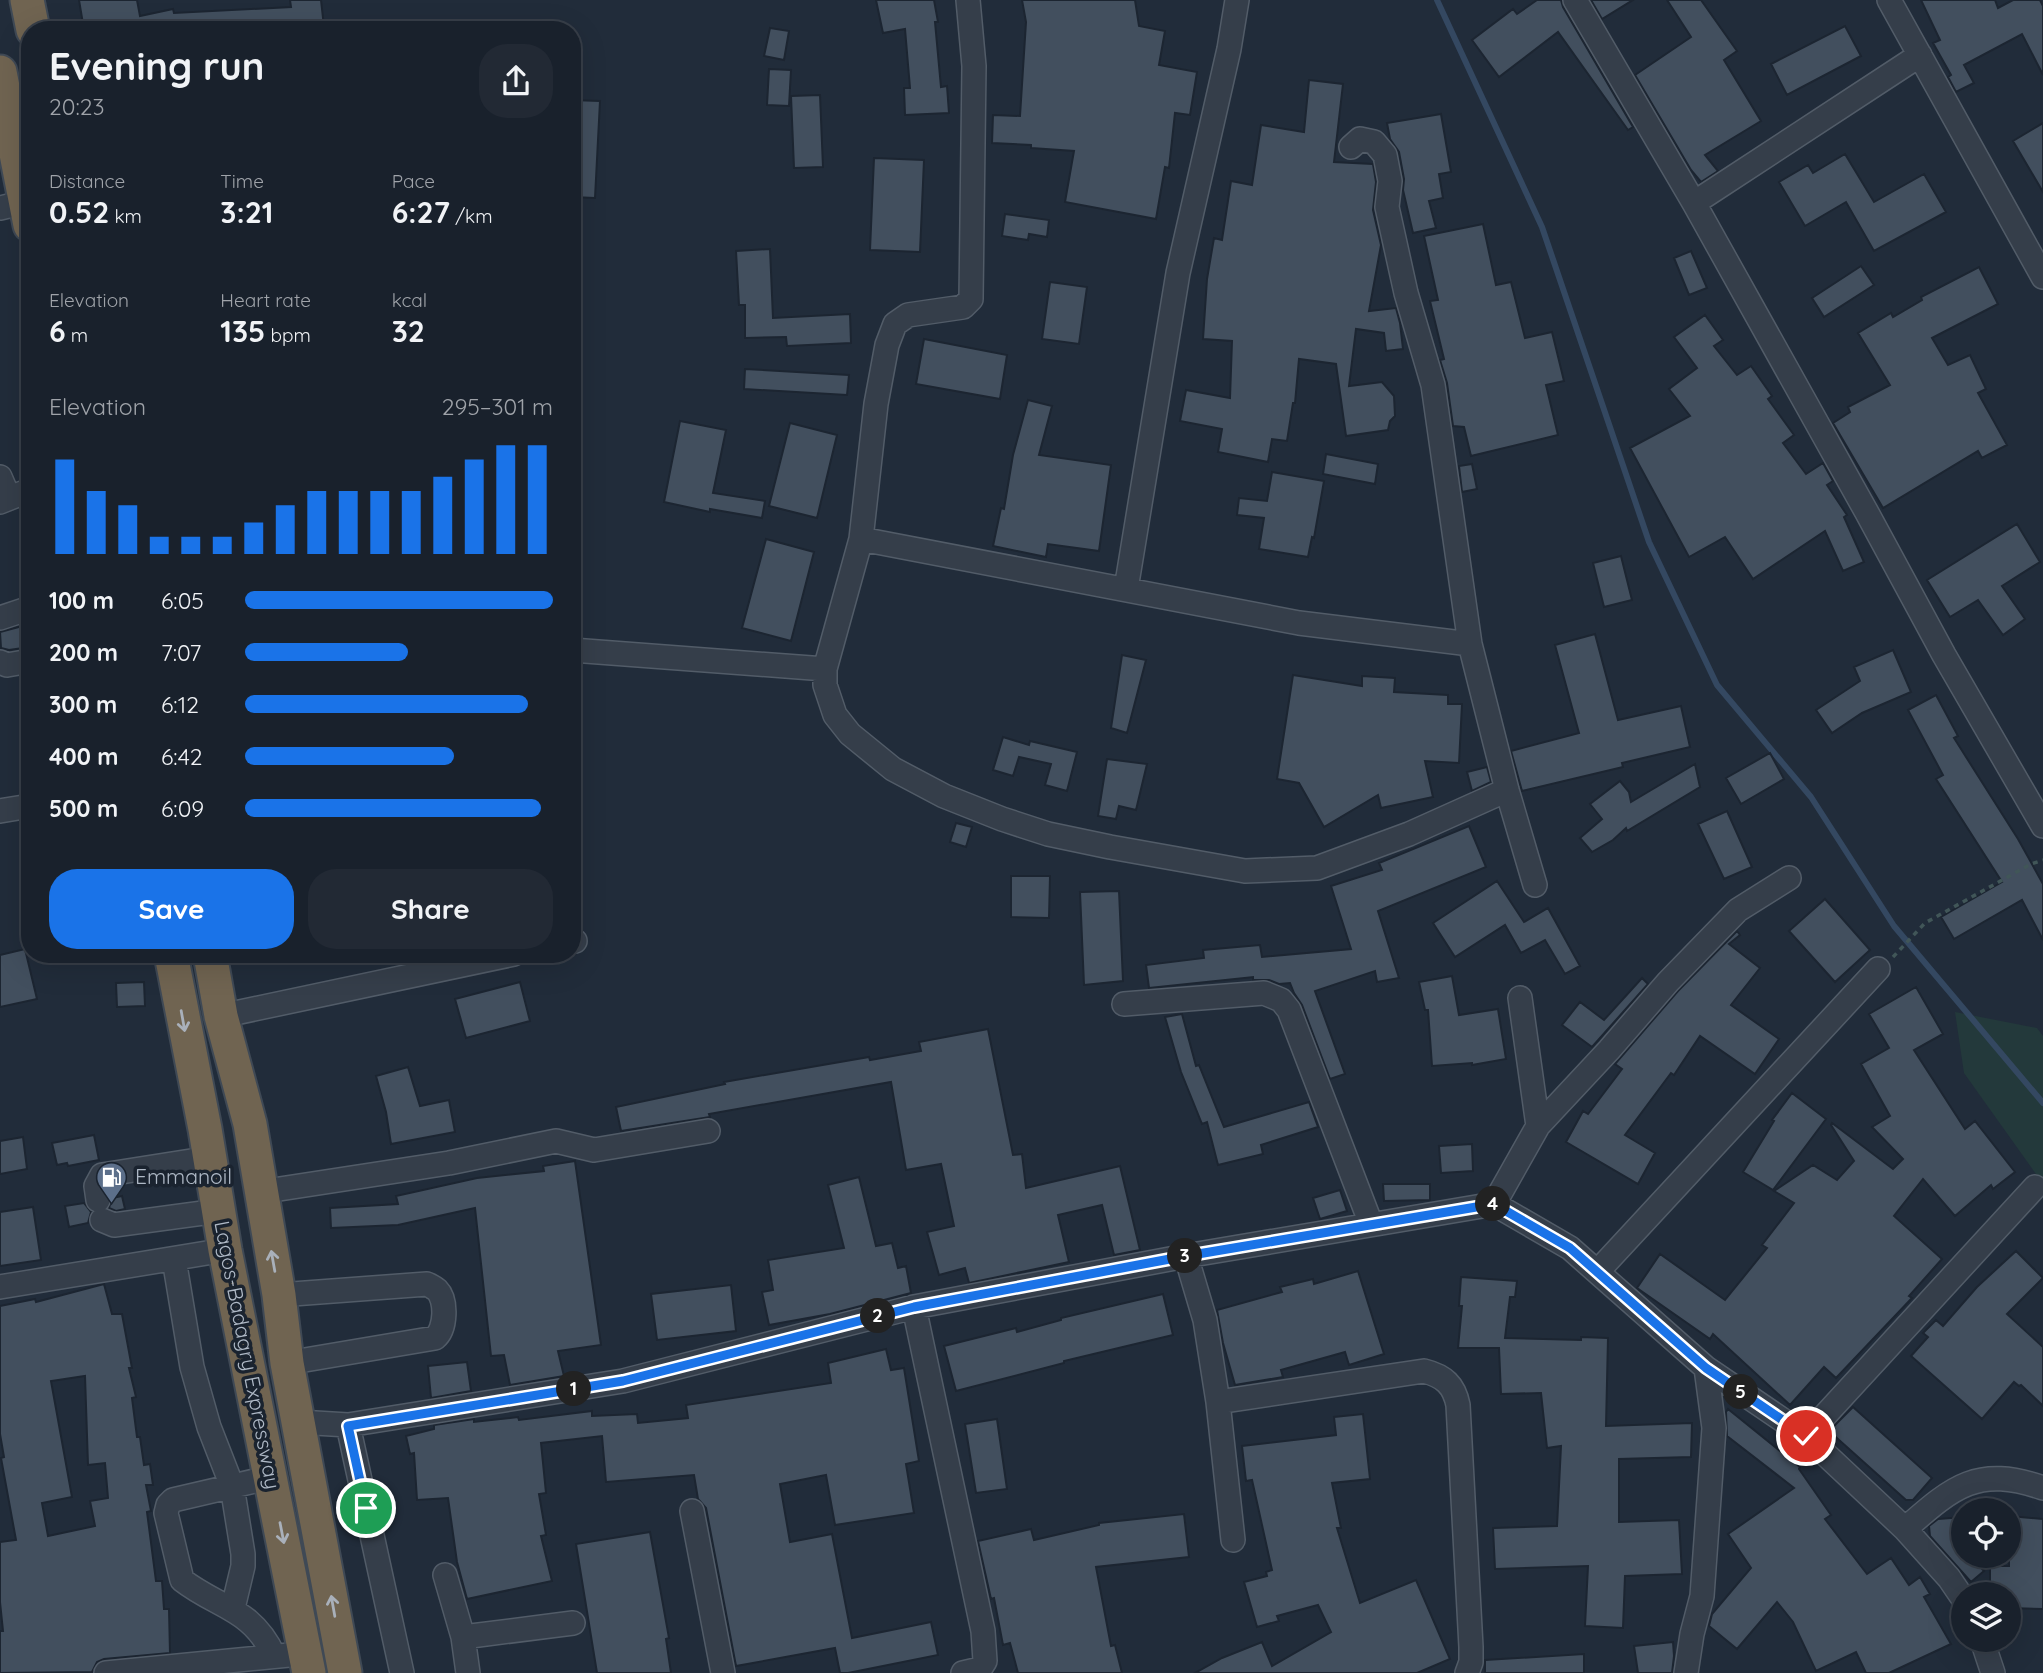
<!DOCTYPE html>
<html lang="en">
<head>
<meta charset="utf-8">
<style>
	:root { --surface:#19212c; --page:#222934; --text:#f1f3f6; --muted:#9fa3a9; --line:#373e48; --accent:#1a73e8 }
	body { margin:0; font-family:Quicksand,sans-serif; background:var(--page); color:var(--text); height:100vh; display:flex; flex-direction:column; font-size:26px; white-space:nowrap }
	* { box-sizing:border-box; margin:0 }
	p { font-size:23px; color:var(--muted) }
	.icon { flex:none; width:38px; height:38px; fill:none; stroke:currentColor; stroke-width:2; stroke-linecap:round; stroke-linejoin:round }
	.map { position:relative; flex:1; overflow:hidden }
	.sheet { position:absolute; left:21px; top:21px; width:560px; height:942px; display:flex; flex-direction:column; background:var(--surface); border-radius:28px; box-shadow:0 7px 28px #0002,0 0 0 2px var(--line) }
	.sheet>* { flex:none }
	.tools { position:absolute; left:1951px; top:1498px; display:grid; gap:14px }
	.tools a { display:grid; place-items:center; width:70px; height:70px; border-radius:50%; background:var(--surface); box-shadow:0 7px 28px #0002,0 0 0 2px var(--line); font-size:35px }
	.pin { position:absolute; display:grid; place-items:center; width:60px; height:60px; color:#fff; margin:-30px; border:4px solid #fff; border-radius:50%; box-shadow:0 2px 7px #0007 }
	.km { position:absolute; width:35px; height:35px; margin:-18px; border-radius:50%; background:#222; color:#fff; font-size:19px; line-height:35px; text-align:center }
	.round { display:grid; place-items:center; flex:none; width:74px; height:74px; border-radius:28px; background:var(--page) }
	.overview { display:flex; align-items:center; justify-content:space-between; height:119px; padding:0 28px }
	h1 { font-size:38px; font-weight:700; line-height:52px }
	.stats { display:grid; grid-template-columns:repeat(3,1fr); gap:10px; height:119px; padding:7px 28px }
	.stats div { display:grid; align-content:center }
	.stats b { font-size:30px; font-weight:700 }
	.stats small { font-size:19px; font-weight:400 }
	.stats p { font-size:19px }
	.chart { height:196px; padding:14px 28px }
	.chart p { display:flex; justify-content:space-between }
	.chart svg { width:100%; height:126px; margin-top:7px; stroke:var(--accent); stroke-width:6 }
	.cta { display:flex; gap:14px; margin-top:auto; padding:14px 28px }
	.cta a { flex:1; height:80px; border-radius:28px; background:var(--accent); color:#fff; font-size:28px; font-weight:700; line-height:80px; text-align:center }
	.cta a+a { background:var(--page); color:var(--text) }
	ul { padding:0 28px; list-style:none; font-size:23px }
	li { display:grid; grid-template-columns:112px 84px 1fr; align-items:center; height:52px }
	li i { height:18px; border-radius:9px; background:var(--accent) }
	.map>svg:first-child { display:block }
	.green { fill:#23393b }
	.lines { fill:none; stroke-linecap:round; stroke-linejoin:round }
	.stream { stroke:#344861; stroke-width:6 }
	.building { fill:#424f5e; stroke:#1c2531; stroke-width:2; fill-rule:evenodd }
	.minor-casing { stroke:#525c68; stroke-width:26 }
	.highway-casing { stroke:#3f4955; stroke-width:37 }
	.path { stroke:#415658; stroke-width:3.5; stroke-dasharray:5 5; stroke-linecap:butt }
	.minor { stroke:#353e4a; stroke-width:23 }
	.highway { stroke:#706451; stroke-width:33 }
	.oneway { stroke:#a9b0ba }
	.route-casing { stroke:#fff; stroke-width:14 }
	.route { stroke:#1a73e8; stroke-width:9 }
	.labels { text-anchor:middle; stroke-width:7; stroke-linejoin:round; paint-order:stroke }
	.poi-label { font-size:21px; fill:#afb9c6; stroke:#1a232f; text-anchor:start }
	.street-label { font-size:21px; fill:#afb9c6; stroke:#1a232f }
</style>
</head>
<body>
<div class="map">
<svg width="2043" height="1673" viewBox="0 0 2043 1673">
	<rect width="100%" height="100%" fill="#212c3a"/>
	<path class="green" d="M1955,1012L2037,1028L2043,1036V1184L1964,1073Z"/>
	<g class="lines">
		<path class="stream" d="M1437,0L1542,227L1649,542L1717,685L1811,797L1894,926L2043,1103"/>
	</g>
	<path class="building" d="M79,0H137L140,16L173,9L174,13L291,7L290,0H321L324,27L306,30H84Z
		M876,0H934L938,22H935L941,87L947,86L949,113L905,115L904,88H910L905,29L883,33Z
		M1022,0H1135L1139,26L1165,31L1159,65L1197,72L1190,115L1175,113L1169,168L1165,167L1156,219L1065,202L1074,151L1031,148V145L992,143L993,115L1020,116L1026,22Z
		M1537,0H1561L1563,7L1633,127L1628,130L1558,32L1499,77L1472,40L1513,9L1517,14Z
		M1591,0H1633L1602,19Z
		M1667,0H1701L1737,51L1724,60L1761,121L1705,155L1718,171L1701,182L1691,170L1635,75L1691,37Z
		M1921,0H1995L1998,8L2013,0H2040L2043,6V75L2022,34L1964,65L1974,83L1956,92L1948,77L1951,75L1933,43L1940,40Z
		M1845,26L1861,56L1787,95L1771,64Z
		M770,28L789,31L784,60L764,56Z
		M769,69L791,70L789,106L767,105Z
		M1309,80L1343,84L1334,162L1373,164L1376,182L1373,210L1381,245L1369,311L1396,308L1400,323L1403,349L1386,351L1384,333L1356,329L1349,386L1382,382L1394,396L1395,416L1390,421L1388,430L1346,436L1336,364L1299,359L1295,403H1293L1287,441L1272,439L1268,462L1218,452L1222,429L1180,421L1186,390L1230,398L1232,341L1203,339L1207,279L1214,238L1222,240L1231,181L1252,185L1261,125L1304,132Z
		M820,95L823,167L794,168L791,96Z
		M572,100L600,101L595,198L572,197Z
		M1441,114L1451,172L1439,174L1443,198L1429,201L1436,228L1413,233L1403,190L1404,179L1399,152L1390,139L1387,123Z
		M2043,123V192L2013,141Z
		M1845,154L1874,202L1924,174L1946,212L1874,251L1846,202L1805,226L1779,182L1808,165L1813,173Z
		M874,158L924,160L920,252L870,250Z
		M1005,214L1049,220L1047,237L1029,234L1028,240L1002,236Z
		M1483,224L1496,285L1511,282L1525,338L1552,332L1564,381L1546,385L1558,435L1471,456L1464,427L1453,426L1447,383L1440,360L1444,359L1430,301L1438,300L1424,236Z
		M770,249L773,318L850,314L851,343L787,346L786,337L745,338V305H739L736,251Z
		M1691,251L1707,288L1689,295L1674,258Z
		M1861,266L1874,285L1824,317L1812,298Z
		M1979,267L1998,304L1932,338L1948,365L1970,355L1986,389L1978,393L2007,445L1982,458L1978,451L1883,508L1833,423L1850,412L1848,407L1890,385L1858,333L1891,313L1893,317L1922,300L1921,297Z
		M1050,282L1087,287L1079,344L1042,339Z
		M1705,315L1723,340L1714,346L1737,375L1751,366L1772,396L1768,399L1794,435L1783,443L1806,474L1823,463L1833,481L1827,485L1847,515L1844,517L1864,562L1843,571L1825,531L1753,579L1725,537L1689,557L1630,448L1690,416L1669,389L1697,368L1674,337Z
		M924,339L1007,355L1000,399L916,384Z
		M745,369L849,375L847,395L744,389Z
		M1028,400L1052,406L1039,455L1111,465L1099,551L1048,544L1046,557L993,546L1001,508L1004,509L1013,455Z
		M680,421L726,430L713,493L765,501L762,518L710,509V512L664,502Z
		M790,423L837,435L817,518L769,506Z
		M1326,454L1378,464L1375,484L1323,474Z
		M1472,464L1477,489L1462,492L1459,466Z
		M1272,472L1324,481L1314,538L1312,537L1308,557L1259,549L1264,518L1237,515L1239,498L1267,501Z
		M2017,524L2040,562L2002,586L2025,619L2003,635L1978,600L1950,617L1927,580Z
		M766,539L814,552L791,641L742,628Z
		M1621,556L1632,600L1604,607L1593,563Z
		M30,624V647L9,650L1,648L0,632Z
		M1595,634L1618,720L1681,706L1690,747L1622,763L1623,767L1522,791L1511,751L1579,733L1555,645Z
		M1893,650L1911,692L1862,713L1832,733L1816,710L1860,681L1854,667Z
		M1122,655L1146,660L1127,733L1111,728Z
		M1293,675L1362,686V676L1395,678L1394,692L1448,695V704H1462L1459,763L1425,761L1433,797L1381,808L1378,795L1324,827L1299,783L1277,779Z
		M1936,695L1958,736L1954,738L2018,839L2043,884V940L2022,900L1954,939L1941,917L2002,882L1936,779L1943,775L1908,710Z
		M1003,737L1029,745L1030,741L1077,752L1067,791L1045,785L1051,764L1019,757L1013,776L993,770Z
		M1770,753L1784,779L1741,804L1726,778Z
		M1107,759L1147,764L1136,810L1119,806L1116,819L1098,816Z
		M1695,764L1700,787L1627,831L1626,828L1613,840L1592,852L1580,838L1602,819L1590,804L1620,781L1629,792L1631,802Z
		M1487,767L1491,782L1472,791L1467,772Z
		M1727,811L1752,867L1724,879L1698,824Z
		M956,823L972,827L966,847L950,842Z
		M1469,826L1486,867L1378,911L1399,978L1377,982L1375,971L1315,991L1345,1074L1330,1079L1302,1005L1294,993L1290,983L1279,984L1269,980H1253V977L1149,988L1146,965L1204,958L1203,950L1260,945L1262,957L1351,949L1331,886L1382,870L1379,863Z
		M1011,876H1050L1049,918L1011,917Z
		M1497,881L1524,922L1548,908L1580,966L1565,974L1545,940L1521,953L1505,925L1455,957L1433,923Z
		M1119,891L1123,981L1084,985L1080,892Z
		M1825,899L1870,950L1835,982L1789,931Z
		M1737,931L1740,935L1729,944L1760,968L1731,1005L1779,1039L1755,1074L1700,1036L1674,1075L1671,1073L1625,1135L1655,1153L1638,1184L1566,1142L1583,1111L1588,1114L1622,1069L1615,1064L1678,991Z
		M25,949L37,999L0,1007V955Z
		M1452,976L1459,1015L1498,1009L1506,1059L1472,1065V1063L1432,1066L1428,1010H1425L1419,982Z
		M1642,978L1648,984L1592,1047L1562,1025L1580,1002L1604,1020Z
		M144,982L145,1006L117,1007L116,983Z
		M520,982L530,1021L466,1038L455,999Z
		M1916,987L1943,1034L1914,1050L1965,1129L1975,1121L2015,1172L1993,1189L1991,1185L1955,1216L1923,1179L1894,1216L1942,1259L1909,1296L1912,1298L1836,1378L1824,1367L1790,1405L1713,1334L1710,1339L1637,1288L1660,1254L1725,1300L1767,1248L1762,1245L1794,1203L1774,1191L1813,1165L1837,1180L1854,1161L1831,1125L1832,1123L1893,1169L1903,1159L1872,1127L1890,1116L1861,1064L1889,1048L1869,1014Z
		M1182,1014L1196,1066L1199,1065L1224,1127L1309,1102L1318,1127L1261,1145L1263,1154L1218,1165L1207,1122L1202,1124L1181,1072L1165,1017Z
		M988,1029L1013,1155L1022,1154L1026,1188L1120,1166L1140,1250L1114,1255L1102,1205L1058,1215L1069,1262L969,1283L965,1268L939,1275L927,1232L954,1226L941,1164L906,1170L891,1082L709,1114L710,1117L621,1131L616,1107L725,1084L724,1082L869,1057L870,1060L921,1051L919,1042Z
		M408,1067L420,1106L449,1100L455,1132L391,1144L386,1112L376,1076Z
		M1792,1093L1826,1119L1773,1190L1743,1172L1774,1121L1772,1120Z
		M94,1135L99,1160L68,1166L67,1163L57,1165L52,1143Z
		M23,1137L27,1169L0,1174V1141Z
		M1472,1144L1473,1171L1441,1173L1439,1146Z
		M575,1161L601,1345L558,1351L564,1376L510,1385L504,1355L491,1356L475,1208L398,1225L331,1228L330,1208L398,1204L396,1196L477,1178L544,1171L543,1166Z
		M859,1177L876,1246L892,1243L898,1268L906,1266L911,1293L830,1314L769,1325L762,1292L773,1290L768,1260L844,1248L828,1185Z
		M1383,1184H1430V1200L1384,1201Z
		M1340,1190L1347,1211L1320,1219L1313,1198Z
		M122,1196L125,1209L116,1211L109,1208L112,1198Z
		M84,1203L91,1212L88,1223L69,1227L65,1206Z
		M33,1207L41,1260L0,1266V1212Z
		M2016,1251L2043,1278L2007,1314L2043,1347V1406L2021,1385L2019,1386L2014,1382L1982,1419L1911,1356L1928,1337L1923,1333L1936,1320L1943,1326L1977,1287Z
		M1358,1271L1384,1354L1349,1365L1345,1352L1281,1370L1283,1377L1235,1385L1223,1343L1217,1310L1282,1292L1280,1287L1313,1279L1314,1284Z
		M1461,1277L1517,1281L1515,1297H1510L1505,1338L1581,1340V1337L1608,1338L1606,1426L1692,1423L1691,1457L1619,1459V1522L1679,1520L1682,1574L1625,1576L1623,1628L1585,1626L1588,1566L1495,1569L1493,1528L1557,1526L1561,1446L1547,1448L1541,1393L1501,1394L1499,1348H1458L1462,1306H1459Z
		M104,1284L112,1314H122L132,1368H129L136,1397L132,1398L137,1437H140L144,1465L150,1464L153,1485H146L151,1511L147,1512L156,1581H162L164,1609H169L170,1653L104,1659L97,1662L92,1672L0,1673V1631H3L0,1602V1542L16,1540L1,1458L4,1457L0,1434V1306L35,1299L36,1302ZM85,1376L88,1465L105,1463L108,1498L90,1501L95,1526L48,1536L42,1503L72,1497L51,1381Z
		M731,1285L736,1331L657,1340L651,1294Z
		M1163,1294L1173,1335L1064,1361V1363L956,1391L944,1346L1016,1328L1017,1332L1061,1320V1318Z
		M886,1349L891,1370L904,1368L919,1461L906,1464L914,1513L835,1525L826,1475L780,1484L790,1542L832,1534L852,1638L931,1622L938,1655L848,1673H840L835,1648L736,1666L706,1508L698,1499L694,1475L606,1482L602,1436L541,1443L546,1493L539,1494L546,1535L541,1536L552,1581L467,1599L457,1562L448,1498L417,1500L414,1453L410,1454L406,1436L434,1429V1425L474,1419V1422L518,1417L519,1420L592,1411V1416L637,1414L638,1423L688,1418L686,1405L831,1383L828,1363Z
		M467,1362L471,1391L431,1398L428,1366Z
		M1853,1407L1932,1478L1913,1500H1906L1829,1431Z
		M1728,1409L1800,1467L1799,1469L1831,1515L1825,1519L1867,1574L1891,1558L1909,1585L1920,1577L1930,1594L1924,1597L1951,1644L1889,1673H1866L1856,1652L1816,1671L1793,1622L1777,1602L1737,1649L1709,1626L1712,1614L1751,1568L1728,1534L1794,1488L1727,1436L1726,1412Z
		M1363,1414L1370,1479L1332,1483L1341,1528H1337L1360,1603L1416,1580L1450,1659L1417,1673H1195L1222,1658L1262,1642L1272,1666L1331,1632L1318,1605L1277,1616L1279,1621L1257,1627L1244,1582L1267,1576L1266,1572L1272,1570L1252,1480L1246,1481L1242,1446L1336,1435L1334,1417Z
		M997,1419L1007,1489L976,1493L965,1424Z
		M1184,1514L1189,1557L1096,1567L1111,1646L1115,1645L1122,1673H1018L1010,1643L1003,1645L994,1598L991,1599L978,1541L1031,1529L1034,1540L1099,1525V1523Z
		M2009,1516L2043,1519V1609L2009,1608V1594H1990V1566H2009Z
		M1964,1517V1556H1971L1984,1571L1971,1582L1930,1536L1929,1526L1938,1519Z
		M650,1532L669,1638L666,1639L671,1673H597L576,1544Z
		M1673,1642L1674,1656L1672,1673H1638L1634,1646Z
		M1584,1654V1673H1485V1660Z"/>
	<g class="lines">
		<defs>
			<path id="minor" d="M968,0L974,66L971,299L963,307L908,315L895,324L887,345L876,404L861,539L825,669V685L835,715L850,734L893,769L944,796L1002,819L1048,834L1110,847L1245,871L1317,868L1409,834L1507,790
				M1575,0L1694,203L1866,511L1944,655L2043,826
				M1889,0L2043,277
				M1351,147L1360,139L1374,142L1385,155L1390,181L1387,207L1406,293L1433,385L1470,644L1507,790L1535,885
				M1694,203L1920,55
				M0,208L25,202
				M0,477L9,498
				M0,502L30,490
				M861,539L1299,623L1470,644
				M1126,589L1178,273L1229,49L1237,0
				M0,618L30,608
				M572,650L825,669
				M0,662L7,665L30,661
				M0,811L30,806
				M572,941H575
				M1520,998L1538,1126
				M1124,1004L1264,993L1281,1000L1289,1010L1371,1224
				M221,1016L514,954
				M260,1192L449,1163L556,1141L594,1150L708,1131
				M98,1200L96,1186L102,1175L210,1158
				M1494,1204L1538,1126L1609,1050L1668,982L1738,910L1789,878
				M102,1220L114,1225L218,1211
				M1186,1256L1205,1320L1218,1402L1233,1540
				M174,1259L192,1367L209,1427L232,1486L243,1554V1566L233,1608
				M1598,1271L1878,969
				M0,1287L225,1250
				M279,1295L427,1284C428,1284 436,1289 437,1290C447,1300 446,1329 435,1338L287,1363
				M914,1307L983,1631L985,1661L980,1669L963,1673
				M1218,1402L1424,1371C1444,1376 1454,1385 1458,1405L1471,1647V1662L1467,1673
				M299,1422L348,1425L623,1381L914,1307L1186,1256L1494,1204L1570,1248L1706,1368L1806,1436L1905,1529L1949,1578L1964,1600
				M348,1425L402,1673
				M1806,1436L2035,1187
				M272,1477L173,1500L168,1505L166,1513L182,1580C218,1608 252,1608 274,1656
				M692,1511L723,1673
				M1905,1529C1953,1487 1977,1465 2043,1488
				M445,1575L463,1637L468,1673
				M463,1637L573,1623
				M1982,1640L1993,1673
				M106,1673L289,1655
				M1686,1673L1692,1634L1702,1596L1714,1428L1706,1368"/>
			<path id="highway" d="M27,0L33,30
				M0,72L30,225
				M171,954L205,1129L225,1250L309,1673
				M210,954L221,1016L250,1124L279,1295L287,1363L345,1673"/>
		</defs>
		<use href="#minor" class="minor-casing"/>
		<use href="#highway" class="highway-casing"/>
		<path class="path" d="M1893,957L1925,923L2031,864L2043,860"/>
		<use href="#minor" class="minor"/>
		<use href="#highway" class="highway"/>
	</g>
	<defs><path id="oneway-shaft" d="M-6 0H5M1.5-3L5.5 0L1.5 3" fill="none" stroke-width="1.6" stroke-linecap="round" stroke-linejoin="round" transform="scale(1.75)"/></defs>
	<g class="oneway">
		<use href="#oneway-shaft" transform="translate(183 1021) rotate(80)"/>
		<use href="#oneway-shaft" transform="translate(273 1261) rotate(-100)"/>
		<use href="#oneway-shaft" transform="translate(282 1533) rotate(79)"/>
		<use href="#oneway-shaft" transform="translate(333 1606) rotate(-100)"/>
	</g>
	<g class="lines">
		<defs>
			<path id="route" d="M366,1508L348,1426L623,1381L914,1307L1186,1256L1494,1204L1570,1248L1706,1368L1806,1436"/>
		</defs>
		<use href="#route" class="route-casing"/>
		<use href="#route" class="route"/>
	</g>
	<defs>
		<symbol id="fuel-pin" viewBox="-11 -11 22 30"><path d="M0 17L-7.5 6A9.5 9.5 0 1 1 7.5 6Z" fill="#5c6f8a" stroke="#1a232f"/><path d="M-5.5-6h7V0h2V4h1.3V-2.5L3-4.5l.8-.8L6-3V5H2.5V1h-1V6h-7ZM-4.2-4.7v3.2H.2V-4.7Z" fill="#fff"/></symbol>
	</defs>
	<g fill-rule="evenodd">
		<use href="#fuel-pin" x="94" y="1160" width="35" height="47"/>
	</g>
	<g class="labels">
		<g class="poi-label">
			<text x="135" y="1184">Emmanoil</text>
		</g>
		<g class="street-label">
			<text transform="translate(247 1355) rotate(79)" y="7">Lagos-Badagry Expressway</text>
		</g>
	</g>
</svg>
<div class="tools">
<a><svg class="icon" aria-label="locate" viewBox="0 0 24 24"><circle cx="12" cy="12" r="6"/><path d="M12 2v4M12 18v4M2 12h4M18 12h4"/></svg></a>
<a><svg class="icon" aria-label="layers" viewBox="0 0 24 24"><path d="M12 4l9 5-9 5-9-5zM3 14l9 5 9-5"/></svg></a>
</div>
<div class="pin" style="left:366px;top:1508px;background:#1e9e55"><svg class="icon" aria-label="arrive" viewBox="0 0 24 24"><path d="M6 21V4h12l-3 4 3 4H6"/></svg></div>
<div class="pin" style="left:1806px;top:1436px;background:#d93025"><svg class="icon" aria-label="check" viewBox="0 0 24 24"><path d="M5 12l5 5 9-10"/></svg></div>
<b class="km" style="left:574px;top:1389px">1</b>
<b class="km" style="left:878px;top:1316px">2</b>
<b class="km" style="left:1185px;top:1256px">3</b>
<b class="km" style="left:1493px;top:1204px">4</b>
<b class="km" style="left:1741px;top:1392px">5</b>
<section class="sheet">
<div class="overview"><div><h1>Evening run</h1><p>20:23</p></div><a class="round"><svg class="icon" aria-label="share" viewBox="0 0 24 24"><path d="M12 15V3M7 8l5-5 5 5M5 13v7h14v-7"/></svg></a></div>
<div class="stats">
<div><p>Distance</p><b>0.52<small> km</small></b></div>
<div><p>Time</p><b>3:21</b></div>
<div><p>Pace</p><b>6:27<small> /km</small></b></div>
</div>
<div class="stats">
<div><p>Elevation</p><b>6<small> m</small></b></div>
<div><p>Heart rate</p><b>135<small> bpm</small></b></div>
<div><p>kcal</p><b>32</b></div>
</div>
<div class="chart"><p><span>Elevation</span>295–301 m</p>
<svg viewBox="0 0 160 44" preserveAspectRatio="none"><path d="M5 44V11M15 44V22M25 44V27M35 44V38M45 44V38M55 44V38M65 44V33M75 44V27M85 44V22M95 44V22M105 44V22M115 44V22M125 44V17M135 44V11M145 44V6M155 44V6"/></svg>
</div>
<ul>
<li><b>100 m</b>6:05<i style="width:100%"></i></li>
<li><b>200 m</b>7:07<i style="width:53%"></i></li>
<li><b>300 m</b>6:12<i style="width:92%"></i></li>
<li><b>400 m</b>6:42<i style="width:68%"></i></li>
<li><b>500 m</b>6:09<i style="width:96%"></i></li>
</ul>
<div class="cta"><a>Save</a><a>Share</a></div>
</section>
</div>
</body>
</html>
